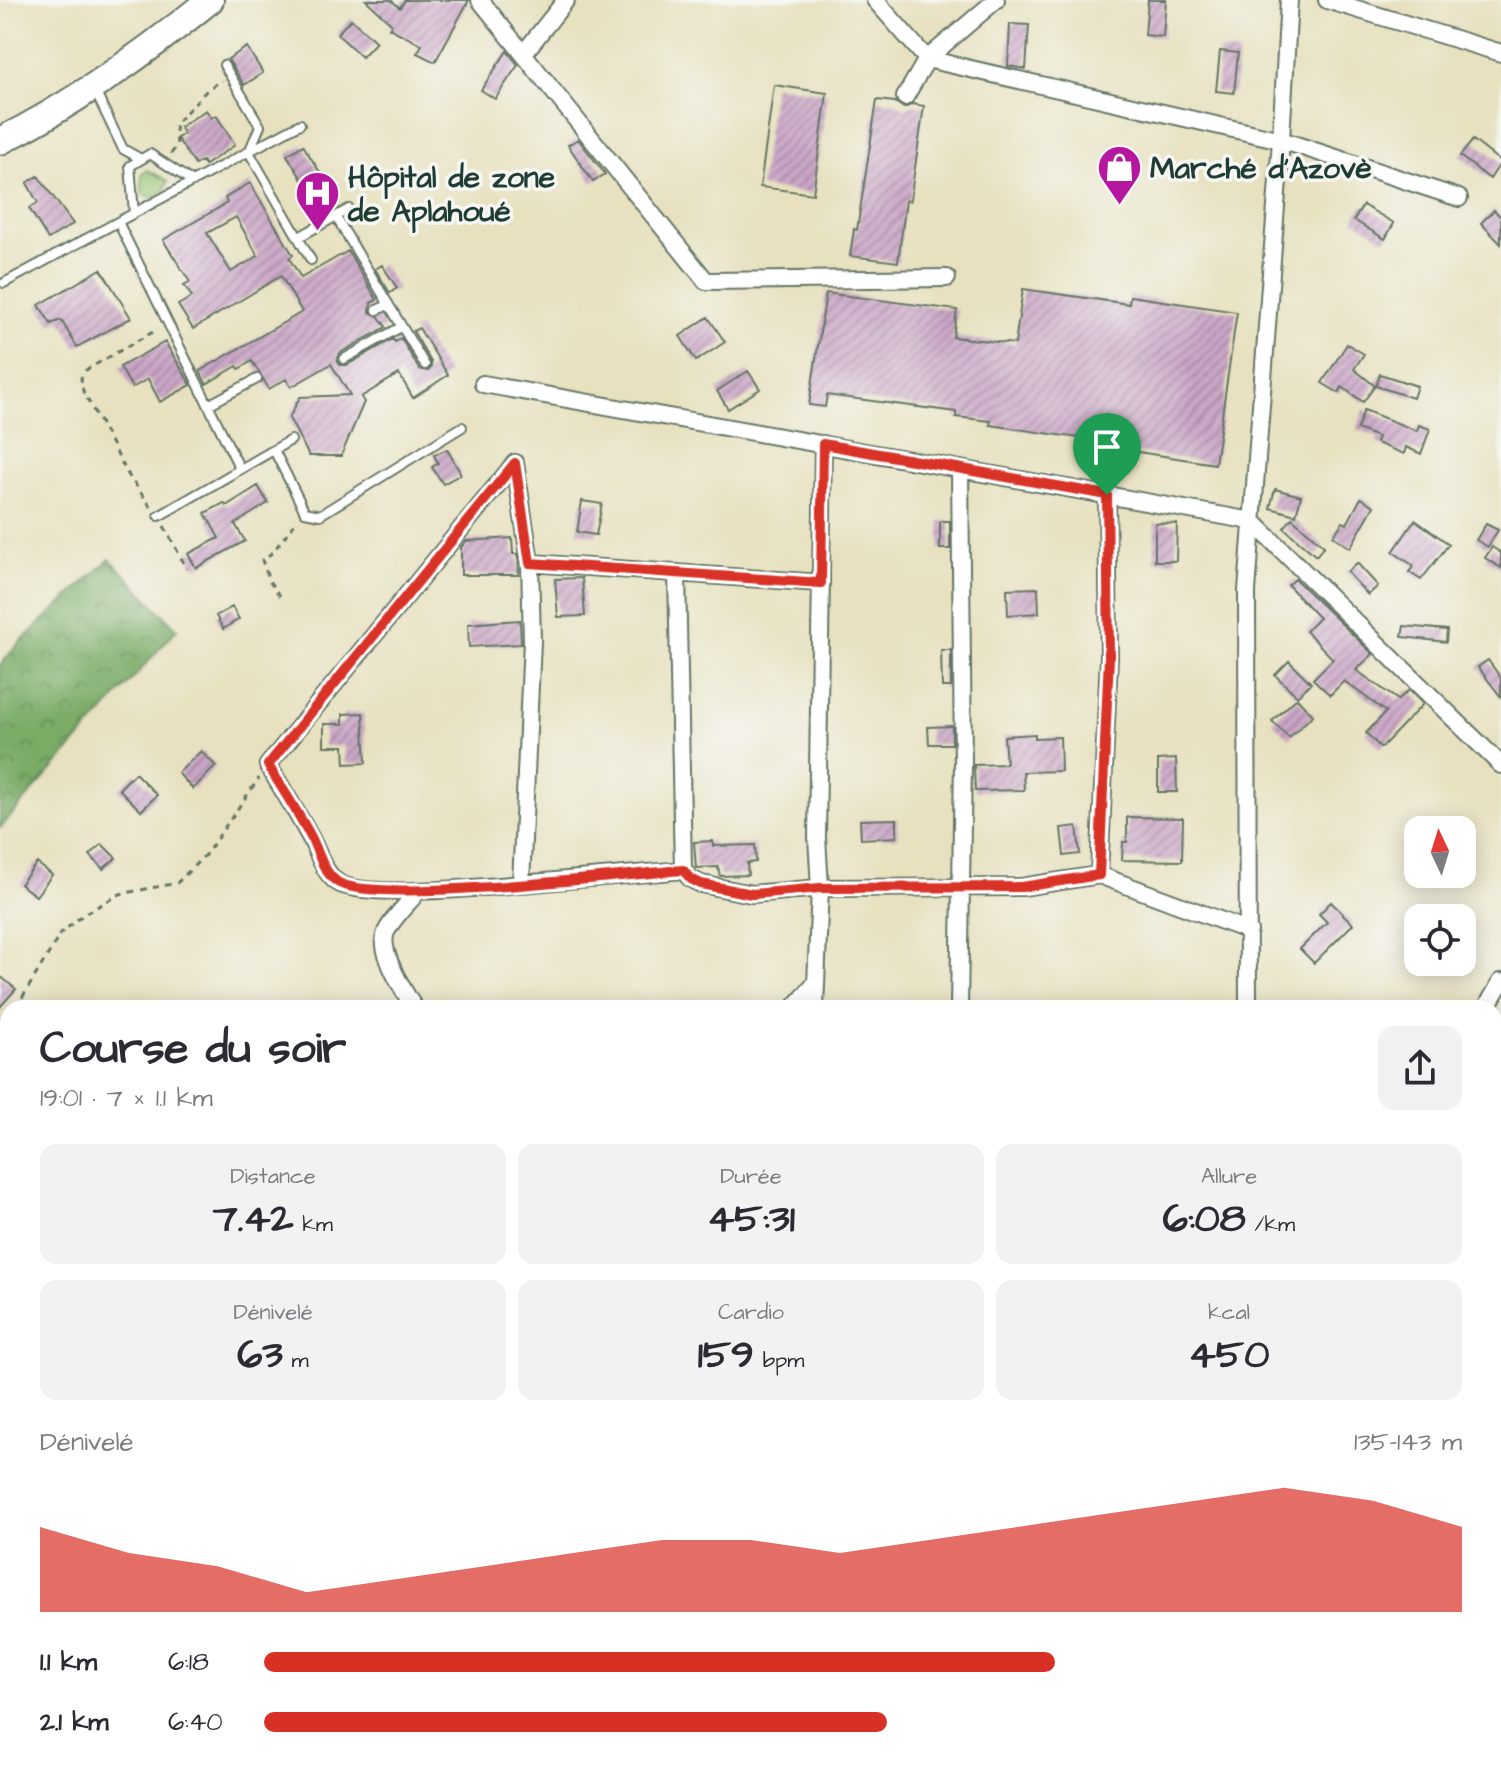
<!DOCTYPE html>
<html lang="fr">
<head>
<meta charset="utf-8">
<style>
	:root { --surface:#fff; --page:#f2f2f3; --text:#2b2b33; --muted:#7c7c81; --accent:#d93025 }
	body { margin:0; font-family:"Architects Daughter",sans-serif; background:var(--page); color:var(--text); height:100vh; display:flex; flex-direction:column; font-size:30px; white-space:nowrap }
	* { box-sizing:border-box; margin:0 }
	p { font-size:26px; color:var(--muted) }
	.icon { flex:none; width:44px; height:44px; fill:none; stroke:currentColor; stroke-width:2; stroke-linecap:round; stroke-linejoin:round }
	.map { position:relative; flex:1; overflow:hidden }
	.side { position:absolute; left:0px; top:1000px; width:1502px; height:768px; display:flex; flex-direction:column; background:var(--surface); border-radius:24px 24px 0 0; box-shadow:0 4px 20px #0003 }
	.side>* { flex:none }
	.needle { width:52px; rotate:356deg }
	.tools { position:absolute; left:1404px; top:816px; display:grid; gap:16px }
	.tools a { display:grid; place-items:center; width:72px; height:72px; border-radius:16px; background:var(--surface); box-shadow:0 4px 20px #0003; font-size:40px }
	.pin { position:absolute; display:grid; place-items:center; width:68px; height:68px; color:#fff; margin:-82px -34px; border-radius:50% 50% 50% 0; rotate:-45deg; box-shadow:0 0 8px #0007 }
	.pin .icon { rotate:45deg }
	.round { display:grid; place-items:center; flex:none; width:84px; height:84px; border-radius:16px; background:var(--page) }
	.summary { display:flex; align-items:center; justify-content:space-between; height:136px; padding:0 40px }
	h1 { font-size:44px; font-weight:700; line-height:60px }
	.stats { display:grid; grid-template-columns:repeat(3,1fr); gap:12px; height:136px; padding:8px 40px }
	.stats div { display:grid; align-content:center; border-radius:16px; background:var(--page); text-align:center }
	.stats b { font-size:40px; font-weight:700 }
	.stats small { font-size:22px; font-weight:400 }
	.stats p { font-size:22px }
	.chart { height:224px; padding:16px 40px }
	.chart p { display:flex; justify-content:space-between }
	.chart svg { width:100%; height:144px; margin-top:8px; fill:var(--accent); opacity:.7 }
	ul { padding:0 40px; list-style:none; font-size:26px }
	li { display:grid; grid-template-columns:128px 96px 1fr; align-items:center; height:60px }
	li i { height:20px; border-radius:10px; background:var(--accent) }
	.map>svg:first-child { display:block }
	.grass { fill:#99c775; stroke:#5c8254; stroke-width:2 }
	.forest { fill:url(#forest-crowns); stroke:#4c744d; stroke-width:2 }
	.building { fill:url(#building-hatch); fill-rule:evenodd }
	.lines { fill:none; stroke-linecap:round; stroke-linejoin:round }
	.lane-casing { stroke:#657665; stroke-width:12 }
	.street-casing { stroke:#657665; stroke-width:20 }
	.primary-casing { stroke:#657665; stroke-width:30 }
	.path { stroke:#657665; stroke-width:3; stroke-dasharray:6 6; stroke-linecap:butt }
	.lane { stroke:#fff; stroke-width:8 }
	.street { stroke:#fff; stroke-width:16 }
	.primary { stroke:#fff; stroke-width:26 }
	.route-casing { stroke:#fff; stroke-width:16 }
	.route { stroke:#d93025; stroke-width:10 }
	.labels { text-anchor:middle; stroke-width:7; stroke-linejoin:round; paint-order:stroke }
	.poi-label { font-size:30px; font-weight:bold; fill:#1f3d34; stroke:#f6f6f2; text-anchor:start }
</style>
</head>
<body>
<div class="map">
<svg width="1501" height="1768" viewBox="0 0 1501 1768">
	<defs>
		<pattern id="forest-crowns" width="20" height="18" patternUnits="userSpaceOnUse" patternTransform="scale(2)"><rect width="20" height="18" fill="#7aac66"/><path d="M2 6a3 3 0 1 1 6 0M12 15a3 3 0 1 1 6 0" fill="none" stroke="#638d55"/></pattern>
		<pattern id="building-hatch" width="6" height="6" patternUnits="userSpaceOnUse" patternTransform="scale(2)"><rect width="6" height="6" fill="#caa5c6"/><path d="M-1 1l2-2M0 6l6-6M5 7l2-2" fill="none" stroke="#a388a2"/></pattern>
	</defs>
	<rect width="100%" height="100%" fill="#f6f6f2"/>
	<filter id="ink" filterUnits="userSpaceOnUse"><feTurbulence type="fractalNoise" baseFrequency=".0125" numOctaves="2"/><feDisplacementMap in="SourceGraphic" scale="16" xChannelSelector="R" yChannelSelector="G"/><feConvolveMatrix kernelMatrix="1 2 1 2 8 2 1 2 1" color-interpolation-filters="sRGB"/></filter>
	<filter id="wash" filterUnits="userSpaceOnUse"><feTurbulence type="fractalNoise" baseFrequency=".006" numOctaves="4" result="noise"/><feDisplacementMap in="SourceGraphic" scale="32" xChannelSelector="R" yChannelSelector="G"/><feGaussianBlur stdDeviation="1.8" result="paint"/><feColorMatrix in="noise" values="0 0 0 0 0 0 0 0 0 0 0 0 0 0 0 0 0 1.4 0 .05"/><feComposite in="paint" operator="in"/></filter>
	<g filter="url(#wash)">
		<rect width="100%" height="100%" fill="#e7e1bf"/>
		<path class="grass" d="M148,170L168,181L165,190L152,198L142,193V173Z"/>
		<path class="forest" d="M110,559L177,629L0,828V665L21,641Z"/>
		<g id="blocks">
			<path class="building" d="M366,0H391L400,8L405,0H469L435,62L417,53L422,45L389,28L392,24Z
				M1148,0H1166L1163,37L1145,35Z
				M351,19L376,42L362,57L337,34Z
				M1010,24L1029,25L1026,69L1008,66Z
				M247,47L263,73L244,85L228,59Z
				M507,51L518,65L495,99L481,90Z
				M1220,51L1238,53L1234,93L1216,91Z
				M774,85L827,93L813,194L760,187Z
				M877,100L895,102L904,108L913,104L924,106L910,201L906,200L898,262L850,256L854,229L857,230Z
				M206,110L211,118L216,115L235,145L205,165L202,161L195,165L177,138L184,134L180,127Z
				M578,139L605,174L593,182L568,145Z
				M1473,140L1501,162L1490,179L1460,156Z
				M303,145L324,179L308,189L287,155Z
				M38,176L73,224L48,239L29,208L38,203L27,183Z
				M250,183L293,255L289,258L301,278L348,251L377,300L371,303L370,312L379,317L386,327L340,353L337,360L340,365H347L393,339L395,342L401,338L419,369L428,371L431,368V362L413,331L419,328L448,375L413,398L399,374L361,397L364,402L341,456H309L289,418L300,397L350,395L331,364L291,387L286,379L269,389L252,361L239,369L237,366L206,384L200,371L302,312L281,276L193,329L178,305L192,297L184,285L190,282L163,240L227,203L225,198ZM236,217L258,256L231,272L207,233Z
				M1363,205L1394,223L1385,239L1354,220Z
				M1494,210L1501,217V244L1481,223Z
				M382,265L397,288L390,293L375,269Z
				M101,269L131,318L77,347L61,320L51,324L39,305Z
				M1023,289L1129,304L1130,296L1237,312L1215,464L1106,447L1107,442L990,425L991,421L956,417V412L827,395L825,407L809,405L826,293L957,310L953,337L1015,344Z
				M708,317L725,342L696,361L680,336Z
				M165,342L191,385L160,402L148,379L132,388L120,367Z
				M1347,344L1364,354L1354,369L1375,386L1363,402L1342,387L1339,393L1322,383Z
				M748,371L760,389L728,409L717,391Z
				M1380,374L1417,386L1413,398L1376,386Z
				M1364,410L1417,431L1419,425L1430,429L1421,454L1406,447L1404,454L1376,443L1378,437L1357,429Z
				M447,449L461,474L443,484L432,467L438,463L434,455Z
				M258,486L268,503L235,524L245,541L196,568L188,554L219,538L205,513L224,503L226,506Z
				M1275,489L1301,496L1296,515L1270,508Z
				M1361,498L1374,506L1350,548L1333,536L1343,522L1347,524Z
				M582,501L602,504L596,535L577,532Z
				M1292,518L1324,546L1316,556L1284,528Z
				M1415,520L1449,544L1421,580L1409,572L1414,566L1393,552Z
				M940,521H950V549H940Z
				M1155,523L1177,524L1176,561H1155Z
				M1486,524L1498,530L1488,547L1476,540Z
				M512,538L513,554H518L519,575H461V547L466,541Z
				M1492,547L1501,553V568L1485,558Z
				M1357,563L1378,586L1368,595L1347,572Z
				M582,578L585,616L558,617L555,579Z
				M1295,579L1373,654L1356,670L1398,700L1409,690L1423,704L1381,748L1366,733L1386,712L1344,681L1330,695L1313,679L1333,659L1306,631L1319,618L1288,585Z
				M1038,588L1039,613L1008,615L1007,589Z
				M232,607L239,619L223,629L216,616Z
				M520,620L521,644L469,647L468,624Z
				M1404,626L1447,630L1446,642L1402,637Z
				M941,650H951V687H942Z
				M1488,660L1501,678V697L1478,667Z
				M1289,661L1311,683L1297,696L1275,675Z
				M1297,698L1313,715L1289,738L1272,721Z
				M363,713L366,763L345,764L344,746H324V724H343V714Z
				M952,726V744H929L928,727Z
				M1035,734V738L1060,737L1061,771L1023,772L1024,790L975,791L974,765L1006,764L1004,736Z
				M201,751L216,766L193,789L178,773Z
				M1176,759L1177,792H1158V760Z
				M135,773L157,795L141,811L119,789Z
				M1127,817L1183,818L1182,861L1122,860L1123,842H1127Z
				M897,819V837L861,839L860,820Z
				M1077,826L1080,854L1064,856L1061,828Z
				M713,841V846L755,845L756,862L747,863L748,875L720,876L718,867L696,868L694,842Z
				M102,844L116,858L103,869L90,855Z
				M37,863L52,875L36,896L20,884Z
				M1331,902L1353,924L1314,963L1300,949L1327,922L1319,914Z
				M0,976L16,989L0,1007Z"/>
		</g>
	</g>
	<g filter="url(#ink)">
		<use href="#blocks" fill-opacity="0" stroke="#657665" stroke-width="2"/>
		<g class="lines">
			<defs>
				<path id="lane" d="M224,65L260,126L249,152L311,260
					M95,91L123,149L141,159
					M134,213L130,166L150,154L193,182
					M336,217L425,365
					M118,222L240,469
					M299,237L349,209
					M4,283L300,124
					M377,310L388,305
					M344,359L401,327
					M208,405L257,379
					M274,450L305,512L320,515L462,427
					M159,516L291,440"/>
				<path id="street" d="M480,0L706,281L947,278
					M875,0L927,59L1281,140L1459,198
					M1327,0L1501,53
					M524,53L566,0
					M905,97L927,59L996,0
					M483,384L1252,521L1501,765
					M515,463L530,563L532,641L521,884C488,887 360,899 337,882C322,871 318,850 309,835C296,811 282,788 268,765Z
					M530,563L821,583
					M677,573L683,870L691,879L701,884L752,894L820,888L1022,887L1099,875L1249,931
					M1099,875L1109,657L1107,495
					M521,884L683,870
					M414,1008C404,991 378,951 386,932C393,917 408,904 418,891
					M794,1008L814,985
					M815,1008L820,888L817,837L823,444
					M959,1008L963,762L960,469
					M1248,1008L1247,591L1281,140L1289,0
					M1486,1008L1501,982
					M1494,1200L1501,1187
					M1494,1319L1501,1327
					M1494,1543L1501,1551
					M1494,1750L1501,1759
					M11,1768L18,1760
					M154,1768L164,1766L176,1768
					M307,1768L315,1760
					M1031,1768L1035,1760
					M1240,1768L1244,1760"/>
				<path id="primary" d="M0,141C75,104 145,53 210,0"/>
			</defs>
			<use href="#lane" class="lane-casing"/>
			<use href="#street" class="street-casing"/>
			<use href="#primary" class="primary-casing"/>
			<path class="path" d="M171,154L177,145L175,124L207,90L222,80
				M151,507L129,476L83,391L81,378L86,370L158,329
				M164,526L187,569
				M280,596L269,581L262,560L273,552L297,520
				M16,1008L61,933L84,914L120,894L177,883L207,853L259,778
				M0,1030L8,1019"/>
			<use href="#lane" class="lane"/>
			<use href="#street" class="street"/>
			<use href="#primary" class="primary"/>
		</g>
	</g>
	<g class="lines" filter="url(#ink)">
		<defs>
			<path id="route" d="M823,444L1107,495L1109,657L1099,875L1022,887L820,888L752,894L701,884L691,879L683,870C631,874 364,906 336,881C323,871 319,854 312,839C299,814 283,790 268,765L515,463L530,563L821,583Z"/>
		</defs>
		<use href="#route" class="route-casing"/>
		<use href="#route" class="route"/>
	</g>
	<defs>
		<symbol id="shop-pin" viewBox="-11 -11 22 30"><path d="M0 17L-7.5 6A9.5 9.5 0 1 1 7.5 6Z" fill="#b5179e" stroke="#f6f6f2"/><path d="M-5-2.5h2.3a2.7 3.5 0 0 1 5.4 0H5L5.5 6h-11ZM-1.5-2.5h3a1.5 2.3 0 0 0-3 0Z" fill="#fff"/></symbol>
		<symbol id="hospital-pin" viewBox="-11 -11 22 30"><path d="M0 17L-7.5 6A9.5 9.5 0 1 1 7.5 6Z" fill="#b5179e" stroke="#f6f6f2"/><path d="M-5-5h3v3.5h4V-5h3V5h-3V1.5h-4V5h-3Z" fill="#fff"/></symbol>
	</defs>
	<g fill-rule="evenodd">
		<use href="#shop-pin" x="1094" y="142" width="51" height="69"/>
		<use href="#hospital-pin" x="292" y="168" width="51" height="69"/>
	</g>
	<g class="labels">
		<g class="poi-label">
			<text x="1150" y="178">Marché d'Azovè</text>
			<text x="348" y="187">Hôpital de zone<tspan x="348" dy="34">de Aplahoué</tspan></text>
		</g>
	</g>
</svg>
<div class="tools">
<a><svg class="needle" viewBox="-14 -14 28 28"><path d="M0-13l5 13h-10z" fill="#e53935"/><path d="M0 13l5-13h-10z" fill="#7c7c81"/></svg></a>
<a><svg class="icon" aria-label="locate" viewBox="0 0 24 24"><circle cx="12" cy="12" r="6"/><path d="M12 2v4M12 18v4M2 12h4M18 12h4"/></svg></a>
</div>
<div class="pin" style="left:1107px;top:495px;background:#1e9e55"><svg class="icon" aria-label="arrive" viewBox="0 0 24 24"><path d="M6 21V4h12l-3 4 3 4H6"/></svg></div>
<section class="side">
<div class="summary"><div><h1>Course du soir</h1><p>19:01 · 7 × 1.1 km</p></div><a class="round"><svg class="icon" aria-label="share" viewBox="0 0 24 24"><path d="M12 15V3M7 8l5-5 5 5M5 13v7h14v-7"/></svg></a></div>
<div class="stats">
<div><p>Distance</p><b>7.42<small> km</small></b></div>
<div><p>Durée</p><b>45:31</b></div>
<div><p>Allure</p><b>6:08<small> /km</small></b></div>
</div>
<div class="stats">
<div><p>Dénivelé</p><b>63<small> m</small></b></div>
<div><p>Cardio</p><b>159<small> bpm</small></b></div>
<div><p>kcal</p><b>450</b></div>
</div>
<div class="chart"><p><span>Dénivelé</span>135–143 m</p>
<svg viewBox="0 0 160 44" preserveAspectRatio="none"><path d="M0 44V18L10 26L20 30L30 38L40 34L50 30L60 26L70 22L80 22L90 26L100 22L110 18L120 14L130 10L140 6L150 10L160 18V44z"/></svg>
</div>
<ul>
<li><b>1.1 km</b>6:18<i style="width:66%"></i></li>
<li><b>2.1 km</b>6:40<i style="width:52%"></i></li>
</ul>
</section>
</div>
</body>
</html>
